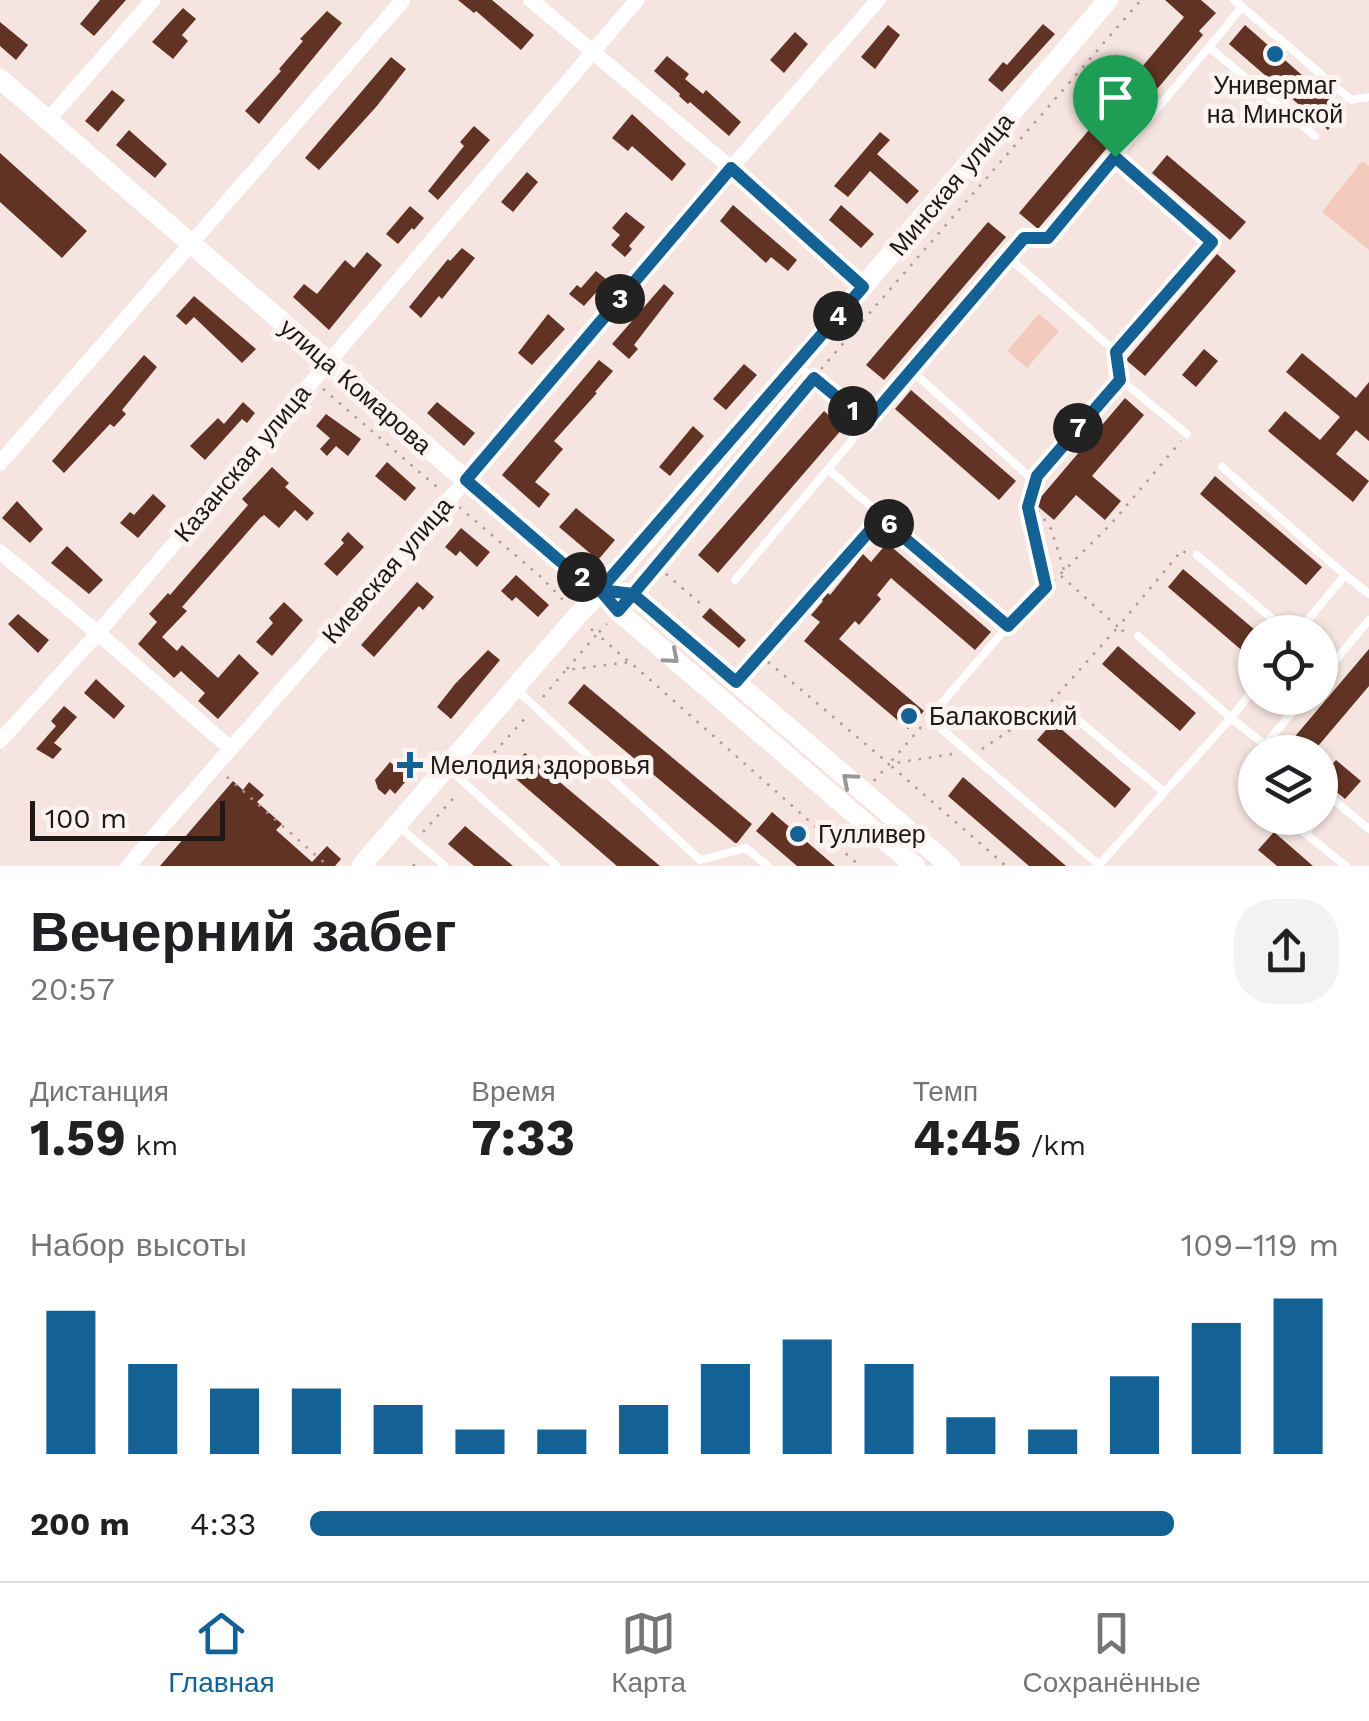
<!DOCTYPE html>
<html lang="ru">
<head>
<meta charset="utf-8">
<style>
	:root { --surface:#fff; --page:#f2f2f2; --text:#202124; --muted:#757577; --line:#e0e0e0; --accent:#146295 }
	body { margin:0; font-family:"Work Sans",sans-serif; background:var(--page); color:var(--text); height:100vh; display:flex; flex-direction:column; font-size:38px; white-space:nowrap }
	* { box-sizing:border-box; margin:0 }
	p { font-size:32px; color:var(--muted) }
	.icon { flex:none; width:55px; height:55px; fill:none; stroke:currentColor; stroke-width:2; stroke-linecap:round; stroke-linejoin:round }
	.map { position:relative; height:866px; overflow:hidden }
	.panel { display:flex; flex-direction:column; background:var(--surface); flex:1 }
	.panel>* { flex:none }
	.tools { position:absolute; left:1238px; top:615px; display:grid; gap:20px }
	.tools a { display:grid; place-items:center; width:100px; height:100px; border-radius:50%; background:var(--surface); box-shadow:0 2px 8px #0004; font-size:50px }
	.scale { position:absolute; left:30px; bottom:25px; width:195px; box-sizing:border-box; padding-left:10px; border:5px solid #1e1817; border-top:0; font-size:28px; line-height:35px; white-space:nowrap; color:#1e1817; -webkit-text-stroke:8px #fdf3f0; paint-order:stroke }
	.pin { position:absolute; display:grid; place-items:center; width:85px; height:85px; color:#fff; margin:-102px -42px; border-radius:50% 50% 50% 0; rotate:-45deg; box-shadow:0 0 10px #0007 }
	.pin .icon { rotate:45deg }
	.km { position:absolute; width:50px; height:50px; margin:-25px; border-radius:50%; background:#222; color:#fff; font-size:28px; line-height:50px; text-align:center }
	.round { display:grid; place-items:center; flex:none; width:105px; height:105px; border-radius:40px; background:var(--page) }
	.overview { display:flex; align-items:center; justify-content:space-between; height:170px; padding:0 30px }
	h1 { font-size:55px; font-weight:700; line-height:75px }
	.figures { display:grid; grid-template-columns:repeat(3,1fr); gap:15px; height:170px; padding:10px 30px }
	.figures div { display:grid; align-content:center }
	.figures b { font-size:50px; font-weight:700 }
	.figures small { font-size:28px; font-weight:400 }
	.figures p { font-size:28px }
	.chart { height:280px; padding:20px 30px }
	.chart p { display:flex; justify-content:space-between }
	.chart svg { width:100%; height:180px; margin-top:10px; stroke:var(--accent); stroke-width:6 }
	ul { padding:0 30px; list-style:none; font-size:32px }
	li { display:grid; grid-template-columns:160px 120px 1fr; align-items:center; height:75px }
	li i { height:25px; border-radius:12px; background:var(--accent) }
	.tab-bar { display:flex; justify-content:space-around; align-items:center; height:140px; border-top:2px solid var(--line); background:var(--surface); font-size:28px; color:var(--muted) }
	.tab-bar a { display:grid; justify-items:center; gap:5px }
	.tab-bar .on { color:var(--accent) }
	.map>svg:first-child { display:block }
	.green { fill:#f4cabd }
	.building { fill:#613325 }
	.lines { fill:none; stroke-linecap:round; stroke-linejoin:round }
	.path { stroke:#a89b97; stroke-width:2.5; stroke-dasharray:2.5 8; stroke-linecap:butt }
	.service { stroke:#fff; stroke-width:8 }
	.minor { stroke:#fff; stroke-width:15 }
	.secondary { stroke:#fff; stroke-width:20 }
	.oneway { stroke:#9a9797 }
	.route-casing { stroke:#fff; stroke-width:20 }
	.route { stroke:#146295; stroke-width:12 }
	.poi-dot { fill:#146295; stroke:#fdf3f0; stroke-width:4 }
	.labels { text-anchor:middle; stroke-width:10; stroke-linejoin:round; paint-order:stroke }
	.poi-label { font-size:25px; fill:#1e1817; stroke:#fdf3f0; text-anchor:start }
	.street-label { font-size:25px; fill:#1e1817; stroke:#fdf3f0 }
</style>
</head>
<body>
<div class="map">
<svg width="1369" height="866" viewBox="0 0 1369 866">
	<rect width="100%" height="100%" fill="#f5e4df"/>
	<path class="green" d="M1362,161L1369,166V250L1322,212Z
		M1039,314L1059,331L1027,368L1007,351Z"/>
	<path class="building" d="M100,0H126L94,36L80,24Z
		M458,0H492L534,35L521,50L476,11L474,13Z
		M1165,0H1201L1216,13L1199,31L1203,35L1038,229L1019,213L1184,17Z
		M183,8L196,19L182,35L188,41L173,59L152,42Z
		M327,11L342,23L259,124L245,111L281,71L279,69L303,41L300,39Z
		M0,22L28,45L16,60L0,46Z
		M1043,24L1055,34L1002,92L988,80L1003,62L1007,65Z
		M888,25L900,35L875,69L861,57Z
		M1245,25L1344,112L1328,130L1229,44Z
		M795,32L808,44L784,73L770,60Z
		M667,56L689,74L685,79L703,94L706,90L741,122L729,136L690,102L688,104L679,96L680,94L654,71Z
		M391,57L406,69L376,107L319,170L305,158Z
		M112,90L125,100L98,132L85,121Z
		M632,114L686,164L672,181L632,146L628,151L612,138Z
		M474,126L490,140L438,200L428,191L464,146L460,142Z
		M129,130L167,164L155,178L116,145Z
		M880,132L890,140L877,154L919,191L907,204L870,171L848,197L834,186Z
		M0,153L87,231L62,258L0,202Z
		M1167,155L1246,222L1230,240L1152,173Z
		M527,172L538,182L513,212L501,202Z
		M733,205L797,260L788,271L771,257L766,263L720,221Z
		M841,205L874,234L861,248L829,220Z
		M410,206L424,218L414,230L412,228L398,244L386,234Z
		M626,212L645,227L629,246L632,249L625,257L611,245L620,235L612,228Z
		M988,222L1006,237L884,380L866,365Z
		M462,248L475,258L442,299L439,296L421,318L409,307L448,259L450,261Z
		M367,252L382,265L329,330L293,297L304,284L317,294L345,260L354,268Z
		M1217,254L1236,271L1145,376L1126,360Z
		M596,271L607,280L584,306L569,294L577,285L581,288Z
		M664,284L674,293L634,345L638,349L629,359L612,344Z
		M194,296L256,349L242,363L194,317L186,325L176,316Z
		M548,314L565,329L532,365L518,353Z
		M1204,349L1218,361L1196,387L1182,375Z
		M1302,353L1356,398L1369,382V441L1356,430L1336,454L1369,481L1353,502L1268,431L1285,411L1320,440L1340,417L1286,372Z
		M144,355L157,367L122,410L126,414L114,427L110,424L64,473L52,461Z
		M599,360L613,371L595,392L597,393L554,441L563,449L535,482L550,494L539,508L502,475Z
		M744,364L757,375L726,410L713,399Z
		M911,390L1016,481L999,500L895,409Z
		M1125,398L1144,415L1092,476L1121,501L1105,520L1076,495L1054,520L1035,504Z
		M243,402L255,413L247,423L242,419L205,460L190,446L218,418L224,424Z
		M437,402L475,433L464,446L427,413Z
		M824,411L843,428L718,573L698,555Z
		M326,414L361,439L348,456L336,446L327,456L320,449L330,438L316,426Z
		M693,426L704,436L670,476L659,467Z
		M387,462L416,488L405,501L375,476Z
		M272,467L289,483L285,487L314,513L307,521L295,510L279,528L264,515L260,518L182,607L187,611L162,637L177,651L182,645L218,678L239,654L259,673L218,719L198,701L205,693L181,671L174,678L138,644L157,622L149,614L168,593L170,595L248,505L242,499Z
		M1215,476L1322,567L1306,585L1200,494Z
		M153,494L166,506L138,538L120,523L130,512L134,515Z
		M17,501L43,529L30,543L2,518Z
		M576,508L615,540L598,560L559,527Z
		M461,528L490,552L477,567L460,551L456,556L445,547Z
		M348,532L364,547L337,576L324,564L344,543L341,540Z
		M887,543L991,632L975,650L891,578L877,595L881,599L859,625L855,621L839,639L924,711L908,729L804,641L820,622L811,615L823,601L820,599L826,591L830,595L863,554L871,562Z
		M67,546L103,580L89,594L51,563Z
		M1183,569L1255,630V644L1246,654L1168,587Z
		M516,575L549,605L538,617L516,597L512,601L501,591Z
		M417,582L434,597L423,610L419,606L374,657L361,645Z
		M284,602L303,620L272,656L256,642L273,623L269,618Z
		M710,608L746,640L739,648L702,617Z
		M18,614L49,640L38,653L8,624Z
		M1118,646L1196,713L1180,731L1102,664Z
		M1369,649V686L1313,752H1292L1286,747Z
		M488,650L500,660L451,719L437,707L455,684Z
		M96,679L125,706L114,719L84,693Z
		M584,684L752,824L737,843H735L568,703Z
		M64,706L77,717L54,743L62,749L53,759L36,749L56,726L51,721Z
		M1053,722L1131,789L1115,808L1037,740Z
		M411,753L422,762L395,794L390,789L385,795L378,789L375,780L390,762L398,769Z
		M525,753L660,866H617L508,772Z
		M1336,760L1361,781L1345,799L1327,784L1334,776L1327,770Z
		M963,777L1066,866H1029L948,796Z
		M233,781L243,790L249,782L264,795L257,802L282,824L276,830L312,862L327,846L341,859L335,866H160Z
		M772,812L835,866H797L756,831Z
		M465,826L513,866H474L448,844Z
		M1274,832L1313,866H1277L1258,850Z"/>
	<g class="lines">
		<path class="path" d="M821,369L1141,0
			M323,389L438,488
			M873,415L905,380
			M1032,492L1030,499L1051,529L1064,570
			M1030,501L1029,507L1046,586
			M459,507L542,578L565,602
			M658,567L702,605
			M1061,576L1118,627L1182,550L1187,554
			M644,580L806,387
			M1016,618L1111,524L1181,441
			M591,629L597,634L607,624
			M768,662L888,763
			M567,669L597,634L628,661
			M543,697L566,670L630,662L860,866
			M921,727L889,764L1006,866
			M982,749L1049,704L1118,627L1128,635
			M473,776L528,715
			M227,777L328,866
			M874,781L889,764L952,754
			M423,832L458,793
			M829,835L840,823
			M413,866L419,859"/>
		<path class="service" d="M1234,0L1351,100L1369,97
			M1242,7L1209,47L1315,136
			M1115,157L1212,242L1116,352L1120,379L1033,480L912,371L1024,238H1048L1209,47
			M1008,257L1116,352
			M800,367L867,422L828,469L1008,626L929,718L1099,865
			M1120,379L1187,434
			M1222,467L1345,575
			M1197,555L1288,632
			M735,580L828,469
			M1298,632L1345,575L1369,594
			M1138,636L1231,718L1255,687
			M738,679L881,518
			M1320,679L1369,620
			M517,690L700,860L746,848L768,866
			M1066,710L1164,792
			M1265,745L1304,698
			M449,769L557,866
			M1320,789L1369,829
			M1320,816L1333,800
			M1319,818L1305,833L1346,866
			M397,825L445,866
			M1098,866L1231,718L1274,752"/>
		<path class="minor" d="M531,0L731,168L863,287
			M48,120L153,0
			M0,463L403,0
			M0,552L98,633L230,748
			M0,741L98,633L637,0
			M128,866L466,480L731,168L878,0"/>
		<path class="secondary" d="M0,79L561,562L601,591L633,594L950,866
			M601,591L618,611L915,866
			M361,866L576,617L625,565L1108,0"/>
	</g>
	<defs><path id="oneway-chevron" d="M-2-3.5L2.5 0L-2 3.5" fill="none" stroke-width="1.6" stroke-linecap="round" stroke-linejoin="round" transform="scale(2.5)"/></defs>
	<g class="oneway">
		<use href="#oneway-chevron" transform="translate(672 657) rotate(41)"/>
		<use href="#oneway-chevron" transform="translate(849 780) rotate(-139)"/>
	</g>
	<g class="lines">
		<defs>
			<path id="route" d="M1115,157L1048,238H1024L867,422L814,378L633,594L600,590L561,562L466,480L731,168L863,287L600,590L618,611L633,594L736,682L881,518L1008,626L1046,587L1028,507L1037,476L1120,380L1116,352L1212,242L1115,157"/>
		</defs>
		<use href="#route" class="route-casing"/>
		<use href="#route" class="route"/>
	</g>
	<g class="poi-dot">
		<circle cx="1275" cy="54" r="10"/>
		<circle cx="909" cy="716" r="10"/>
		<path d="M405 750h10v10h10v10h-10v10h-10v-10h-10v-10h10z"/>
		<circle cx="798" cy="834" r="10"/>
	</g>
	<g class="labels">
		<g class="poi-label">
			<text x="1275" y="94" text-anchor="middle">Универмаг<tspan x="1275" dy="29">на Минской</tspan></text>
			<text x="929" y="725">Балаковский</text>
			<text x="430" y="774">Мелодия здоровья</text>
			<text x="818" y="843">Гулливер</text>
		</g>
		<g class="street-label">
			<text transform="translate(951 184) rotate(-50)" y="9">Минская улица</text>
			<text transform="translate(356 386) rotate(41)" y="9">улица Комарова</text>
			<text transform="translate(242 463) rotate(-50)" y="9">Казанская улица</text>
			<text transform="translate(387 570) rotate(-49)" y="9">Киевская улица</text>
		</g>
	</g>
</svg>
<div class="tools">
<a><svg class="icon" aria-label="locate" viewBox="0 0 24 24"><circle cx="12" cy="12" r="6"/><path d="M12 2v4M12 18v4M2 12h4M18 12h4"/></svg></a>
<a><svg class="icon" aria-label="layers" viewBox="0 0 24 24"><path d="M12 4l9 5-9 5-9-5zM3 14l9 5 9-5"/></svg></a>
</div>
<div class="scale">100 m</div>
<div class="pin" style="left:1115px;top:157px;background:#1e9e55"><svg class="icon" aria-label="arrive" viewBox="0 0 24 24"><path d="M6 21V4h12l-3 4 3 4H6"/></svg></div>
<b class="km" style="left:853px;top:411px">1</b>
<b class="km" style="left:582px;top:577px">2</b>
<b class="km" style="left:620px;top:299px">3</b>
<b class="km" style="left:838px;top:316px">4</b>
<b class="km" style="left:889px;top:524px">6</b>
<b class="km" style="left:1078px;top:428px">7</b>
</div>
<section class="panel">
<div class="overview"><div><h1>Вечерний забег</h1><p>20:57</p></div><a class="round"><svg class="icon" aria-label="share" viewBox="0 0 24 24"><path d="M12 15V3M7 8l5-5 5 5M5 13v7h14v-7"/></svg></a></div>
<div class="figures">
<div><p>Дистанция</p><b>1.59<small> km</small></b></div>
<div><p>Время</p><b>7:33</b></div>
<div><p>Темп</p><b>4:45<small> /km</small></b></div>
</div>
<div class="chart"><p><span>Набор высоты</span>109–119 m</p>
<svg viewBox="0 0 160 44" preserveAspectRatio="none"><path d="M5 44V9M15 44V22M25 44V28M35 44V28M45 44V32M55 44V38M65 44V38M75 44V32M85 44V22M95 44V16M105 44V22M115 44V35M125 44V38M135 44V25M145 44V12M155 44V6"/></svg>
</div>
<ul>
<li><b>200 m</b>4:33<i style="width:84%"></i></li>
</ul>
</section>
<nav class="tab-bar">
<a class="on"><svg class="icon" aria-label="home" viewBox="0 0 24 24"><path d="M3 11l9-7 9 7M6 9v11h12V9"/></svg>Главная</a>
<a><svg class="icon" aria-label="map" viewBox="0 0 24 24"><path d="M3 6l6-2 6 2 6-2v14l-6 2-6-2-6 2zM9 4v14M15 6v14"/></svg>Карта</a>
<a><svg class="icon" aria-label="saved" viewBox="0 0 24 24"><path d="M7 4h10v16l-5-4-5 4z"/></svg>Сохранённые</a>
</nav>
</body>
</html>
